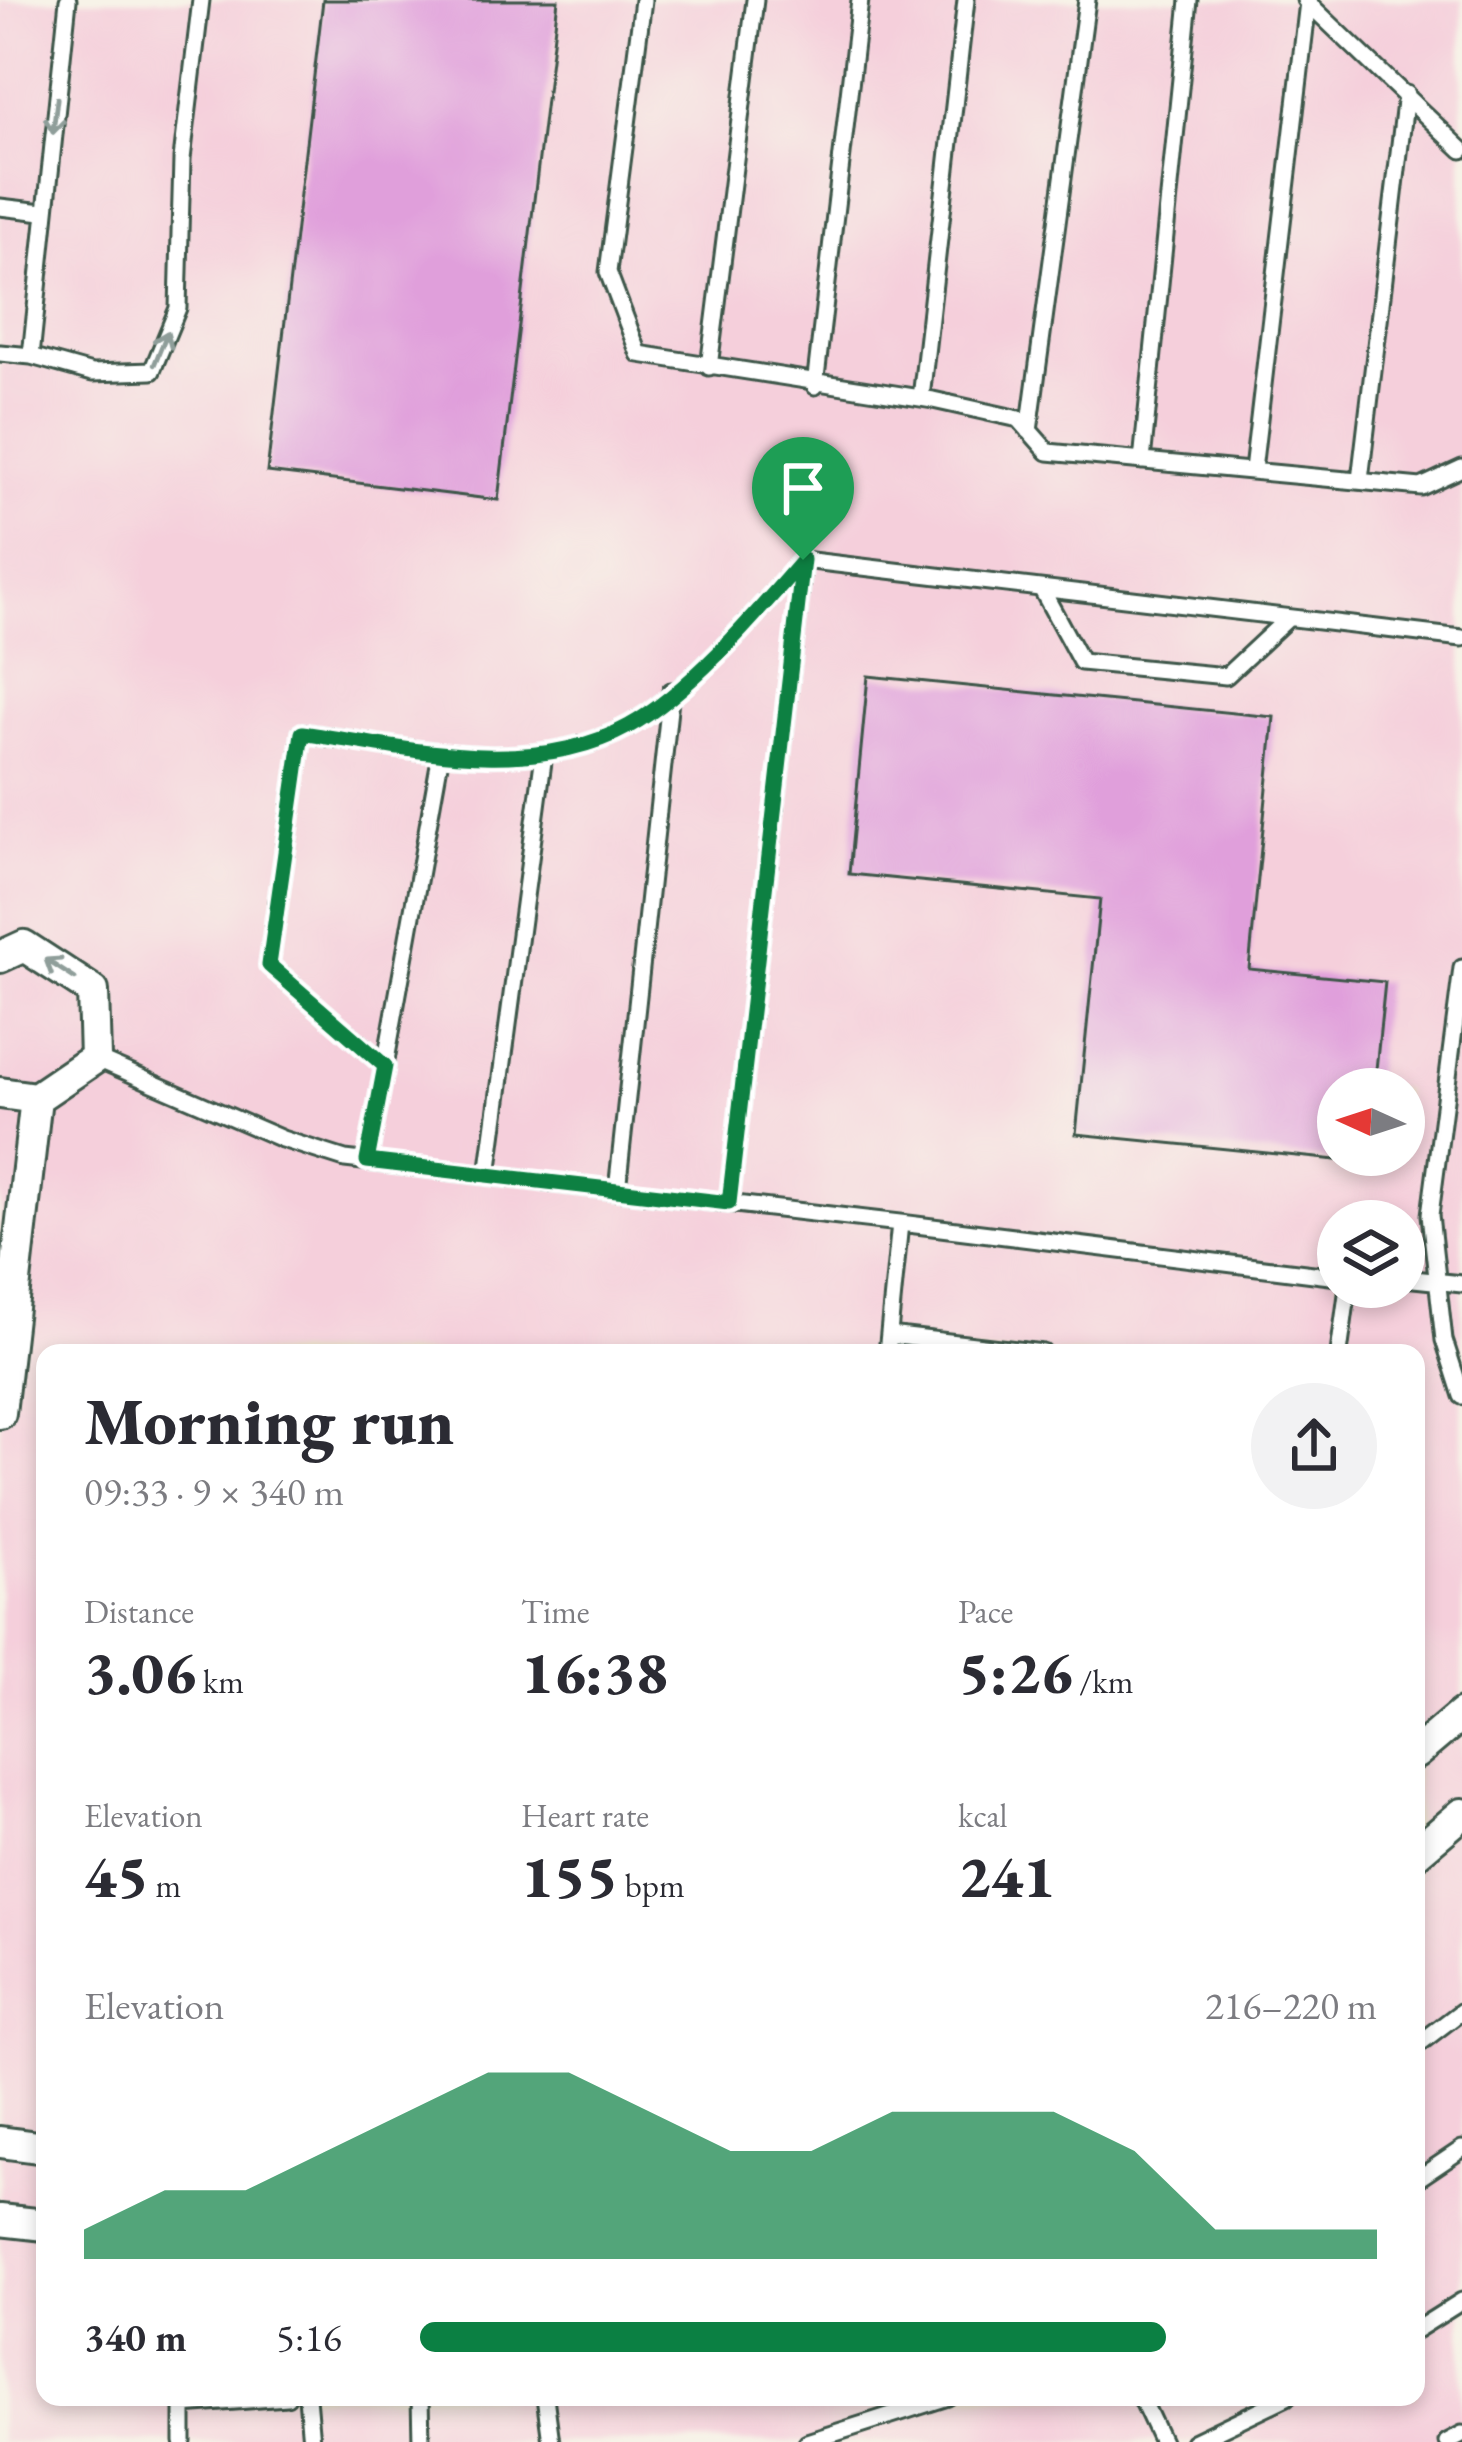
<!DOCTYPE html>
<html lang="en">
<head>
<meta charset="utf-8">
<style>
	:root { --surface:#fff; --page:#f2f2f3; --text:#2b2b33; --muted:#7c7c81; --accent:#0b8043 }
	body { margin:0; font-family:"EB Garamond",serif; background:var(--page); color:var(--text); height:100vh; display:flex; flex-direction:column; font-size:45px; white-space:nowrap }
	* { box-sizing:border-box; margin:0 }
	p { font-size:39px; color:var(--muted) }
	.icon { flex:none; width:66px; height:66px; fill:none; stroke:currentColor; stroke-width:2; stroke-linecap:round; stroke-linejoin:round }
	.map { position:relative; flex:1; overflow:hidden }
	.drawer { position:absolute; left:36px; top:1344px; width:1389px; height:1062px; display:flex; flex-direction:column; background:var(--surface); border-radius:24px; box-shadow:0 6px 18px #0003 }
	.drawer>* { flex:none }
	.needle { width:78px; rotate:273deg }
	.tools { position:absolute; left:1317px; top:1068px; display:grid; gap:24px }
	.tools a { display:grid; place-items:center; width:108px; height:108px; border-radius:50%; background:var(--surface); box-shadow:0 6px 18px #0003; font-size:60px }
	.pin { position:absolute; display:grid; place-items:center; width:102px; height:102px; color:#fff; margin:-123px -51px; border-radius:50% 50% 50% 0; rotate:-45deg; box-shadow:0 0 12px #0007 }
	.pin .icon { rotate:45deg }
	.round { display:grid; place-items:center; flex:none; width:126px; height:126px; border-radius:63px; background:var(--page) }
	.head { display:flex; align-items:center; justify-content:space-between; height:204px; padding:0 48px }
	h1 { font-size:66px; font-weight:800; line-height:90px }
	.figures { display:grid; grid-template-columns:repeat(3,1fr); gap:18px; height:204px; padding:12px 48px }
	.figures div { display:grid; align-content:center }
	.figures b { font-size:60px; font-weight:800 }
	.figures small { font-size:33px; font-weight:400 }
	.figures p { font-size:33px }
	.chart { height:336px; padding:24px 48px }
	.chart p { display:flex; justify-content:space-between }
	.chart svg { width:100%; height:216px; margin-top:12px; fill:var(--accent); opacity:.7 }
	ul { padding:0 48px; list-style:none; font-size:39px }
	li { display:grid; grid-template-columns:192px 144px 1fr; align-items:center; height:90px }
	li i { height:30px; border-radius:15px; background:var(--accent) }
	.map>svg:first-child { display:block }
	.built { fill:#f5cfdb; fill-rule:evenodd }
	.building { fill:#e09fdb }
	.lines { fill:none; stroke-linecap:round; stroke-linejoin:round }
	.lane-casing { stroke:#3d5649; stroke-width:21 }
	.street-casing { stroke:#3d5649; stroke-width:36 }
	.lane { stroke:#fff; stroke-width:15 }
	.street { stroke:#fff; stroke-width:30 }
	.oneway { stroke:#8f9e9a }
	.route-casing { stroke:#fff; stroke-width:24 }
	.route { stroke:#0b8043; stroke-width:15 }
</style>
</head>
<body>
<div class="map">
<svg width="1462" height="2442" viewBox="0 0 1462 2442">
	<rect width="100%" height="100%" fill="#f7f3e8"/>
	<filter id="ink" filterUnits="userSpaceOnUse"><feTurbulence type="fractalNoise" baseFrequency=".00833" numOctaves="2"/><feDisplacementMap in="SourceGraphic" scale="24" xChannelSelector="R" yChannelSelector="G"/><feConvolveMatrix kernelMatrix="1 2 1 2 8 2 1 2 1" color-interpolation-filters="sRGB"/></filter>
	<filter id="wash" filterUnits="userSpaceOnUse"><feTurbulence type="fractalNoise" baseFrequency=".004" numOctaves="4" result="noise"/><feDisplacementMap in="SourceGraphic" scale="48" xChannelSelector="R" yChannelSelector="G"/><feGaussianBlur stdDeviation="2.7" result="paint"/><feColorMatrix in="noise" values="0 0 0 0 0 0 0 0 0 0 0 0 0 0 0 0 0 1.4 0 .05"/><feComposite in="paint" operator="in"/></filter>
	<g filter="url(#wash)">
		<rect width="100%" height="100%" fill="#eae3c1"/>
		<path class="built" d="M0,0H1462V2442H0ZM1338,1089H1404V1155H1338ZM1338,1221H1404V1287H1338ZM45,1353H1416V2397H45Z"/>
		<g id="blocks">
			<path class="building" d="M323,0H558L498,500L267,472Z
				M868,676L1274,717L1249,969L1385,982L1374,1089H1338V1155H1368L1367,1163L1076,1134L1100,899L849,874Z"/>
		</g>
	</g>
	<g filter="url(#ink)">
		<use href="#blocks" fill-opacity="0" stroke="#3d5649" stroke-width="3"/>
		<g class="lines">
			<defs>
				<path id="lane" d="M68,0L31,356L92,373L152,371L178,308L182,159L201,0
					M643,0L608,272L639,354L933,400L1019,419L1048,452L1421,487L1462,468
					M1305,0L1462,150
					M0,207L43,212
					M0,353L31,356
					M709,367L755,0
					M815,386L860,0
					M921,398L966,0
					M1029,431L1087,0
					M1142,461L1189,0
					M1253,470L1308,2
					M1360,480L1406,94
					M1042,590L1081,662L1226,676L1287,619
					M1462,968L1430,1215L1444,1340L1462,1396
					M95,1058L282,1139L345,1159L900,1223
					M385,1066L441,753
					M367,1161L385,1066L269,965L302,733C405,748 532,780 629,726C690,691 757,613 803,560L1462,638
					M488,1175L544,754
					M617,1190L671,691
					M729,1203L803,563
					M1404,1278L1462,1284
					M889,1335L1043,1353
					M887,1353L900,1223L1338,1277
					M1339,1353L1348,1287
					M1416,2046L1462,2011
					M1416,2180L1462,2149
					M1416,2330L1462,2301
					M307,2397L311,2442
					M420,2397L421,2442
					M545,2397L551,2442
					M1141,2397L1162,2442
					M183,2442V2405L287,2397
					M807,2442L948,2397
					M1193,2442L1287,2397
					M1447,2442L1462,2434"/>
				<path id="street" d="M0,957L24,946L93,991L95,1058L36,1098L0,1413
					M0,1093L36,1098
					M1416,1753L1462,1714
					M1416,1853L1462,1814
					M0,2142L45,2148
					M0,2220L45,2225"/>
			</defs>
			<use href="#lane" class="lane-casing"/>
			<use href="#street" class="street-casing"/>
			<use href="#lane" class="lane"/>
			<use href="#street" class="street"/>
		</g>
		<defs><path id="oneway-shaft" d="M-6 0H5M1.5-3L5.5 0L1.5 3" fill="none" stroke-width="1.6" stroke-linecap="round" stroke-linejoin="round" transform="scale(3)"/></defs>
		<g class="oneway">
			<use href="#oneway-shaft" transform="translate(55 116) rotate(97)"/>
			<use href="#oneway-shaft" transform="translate(161 348) rotate(-68)"/>
			<use href="#oneway-shaft" transform="translate(60 969) rotate(-147)"/>
		</g>
	</g>
	<g class="lines" filter="url(#ink)">
		<defs>
			<path id="route" d="M803,560L729,1203L367,1161L385,1066L269,965L302,733C405,748 532,780 629,726C690,692 757,613 803,560Z"/>
		</defs>
		<use href="#route" class="route-casing"/>
		<use href="#route" class="route"/>
	</g>
</svg>
<div class="tools">
<a><svg class="needle" viewBox="-14 -14 28 28"><path d="M0-13l5 13h-10z" fill="#e53935"/><path d="M0 13l5-13h-10z" fill="#7c7c81"/></svg></a>
<a><svg class="icon" aria-label="layers" viewBox="0 0 24 24"><path d="M12 4l9 5-9 5-9-5zM3 14l9 5 9-5"/></svg></a>
</div>
<div class="pin" style="left:803px;top:560px;background:#1e9e55"><svg class="icon" aria-label="arrive" viewBox="0 0 24 24"><path d="M6 21V4h12l-3 4 3 4H6"/></svg></div>
<section class="drawer">
<div class="head"><div><h1>Morning run</h1><p>09:33 · 9 × 340 m</p></div><a class="round"><svg class="icon" aria-label="share" viewBox="0 0 24 24"><path d="M12 15V3M7 8l5-5 5 5M5 13v7h14v-7"/></svg></a></div>
<div class="figures">
<div><p>Distance</p><b>3.06<small> km</small></b></div>
<div><p>Time</p><b>16:38</b></div>
<div><p>Pace</p><b>5:26<small> /km</small></b></div>
</div>
<div class="figures">
<div><p>Elevation</p><b>45<small> m</small></b></div>
<div><p>Heart rate</p><b>155<small> bpm</small></b></div>
<div><p>kcal</p><b>241</b></div>
</div>
<div class="chart"><p><span>Elevation</span>216–220 m</p>
<svg viewBox="0 0 160 44" preserveAspectRatio="none"><path d="M0 44V38L10 30L20 30L30 22L40 14L50 6L60 6L70 14L80 22L90 22L100 14L110 14L120 14L130 22L140 38L150 38L160 38V44z"/></svg>
</div>
<ul>
<li><b>340 m</b>5:16<i style="width:78%"></i></li>
</ul>
</section>
</div>
</body>
</html>
